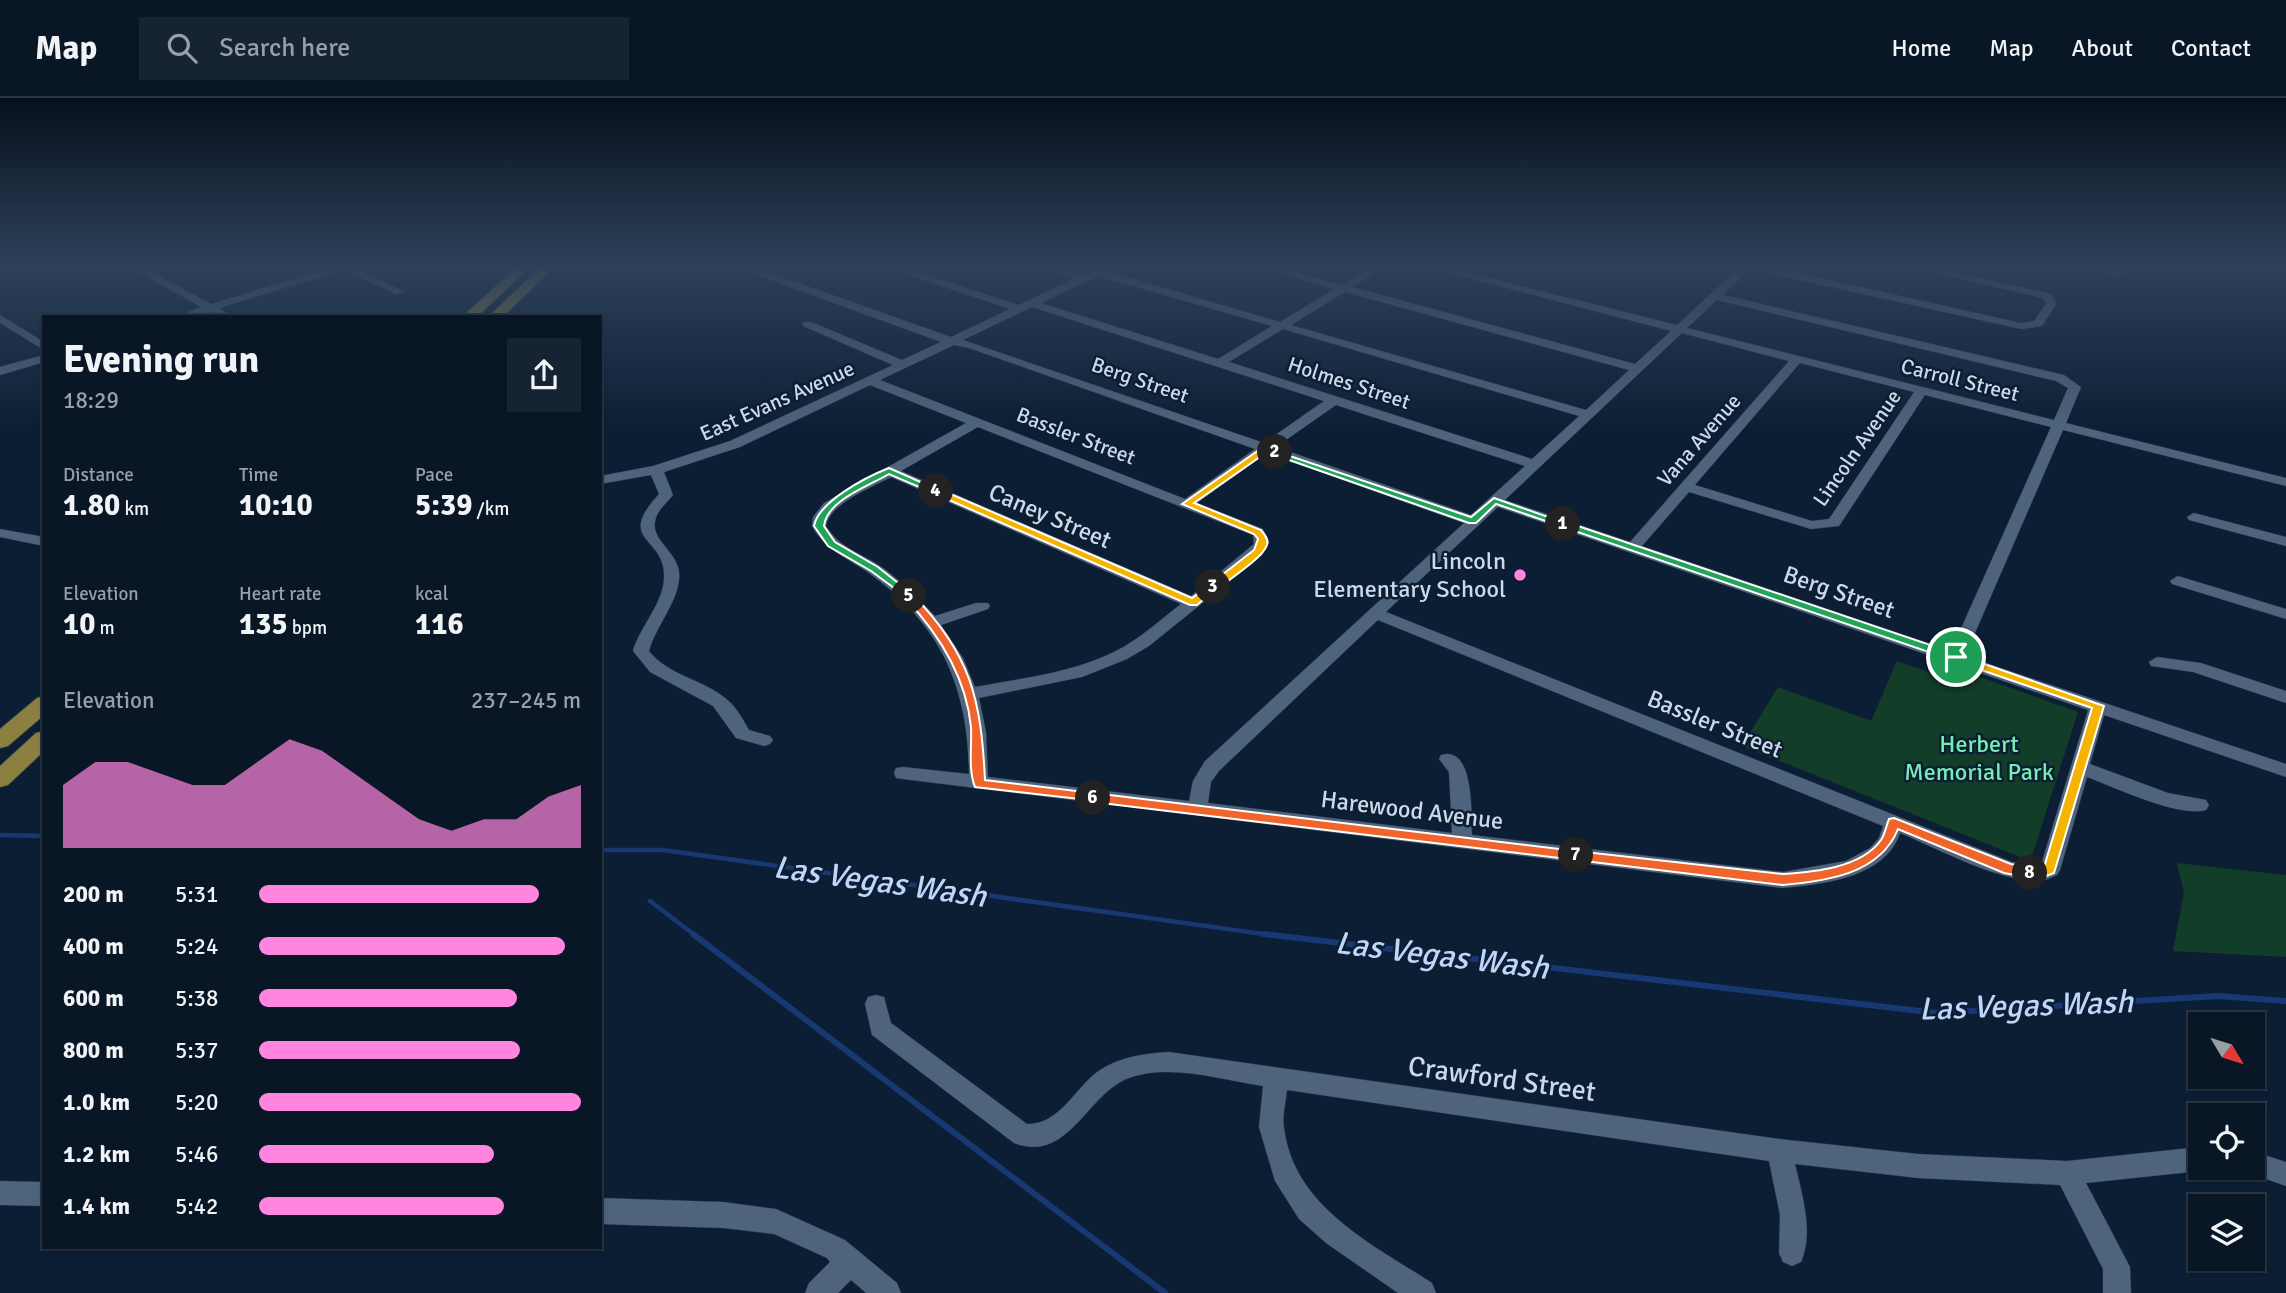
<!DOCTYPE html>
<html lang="en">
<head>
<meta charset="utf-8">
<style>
	:root { --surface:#081626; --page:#162332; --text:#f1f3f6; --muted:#989fa7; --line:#293543; --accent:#ff85de }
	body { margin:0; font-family:Signika,sans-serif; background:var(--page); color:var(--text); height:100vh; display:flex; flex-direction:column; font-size:26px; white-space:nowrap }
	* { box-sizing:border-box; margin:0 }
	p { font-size:23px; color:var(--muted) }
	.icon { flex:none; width:38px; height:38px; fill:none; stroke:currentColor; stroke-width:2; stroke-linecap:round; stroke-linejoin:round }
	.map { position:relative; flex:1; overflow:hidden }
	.side { position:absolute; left:42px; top:217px; width:560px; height:934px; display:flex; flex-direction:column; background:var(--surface); border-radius:0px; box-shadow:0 2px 5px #0004,0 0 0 2px var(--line) }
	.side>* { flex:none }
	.needle { width:46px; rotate:128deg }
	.buttons { position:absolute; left:2188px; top:914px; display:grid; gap:14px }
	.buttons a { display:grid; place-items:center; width:77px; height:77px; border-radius:0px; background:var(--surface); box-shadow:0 2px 5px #0004,0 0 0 2px var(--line); font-size:35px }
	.pin { position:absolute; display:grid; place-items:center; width:60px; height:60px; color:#fff; margin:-30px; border:4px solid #fff; border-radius:50%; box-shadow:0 2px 7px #0007 }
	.km { position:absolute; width:35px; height:35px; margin:-18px; border-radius:50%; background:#222; color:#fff; font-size:19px; line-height:35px; text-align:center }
	.round { display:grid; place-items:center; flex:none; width:74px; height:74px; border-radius:0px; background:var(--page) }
	.headline { display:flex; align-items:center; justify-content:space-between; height:119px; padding:0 21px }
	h1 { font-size:38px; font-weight:700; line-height:52px }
	.figures { display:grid; grid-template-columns:repeat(3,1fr); gap:10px; height:119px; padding:7px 21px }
	.figures div { display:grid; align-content:center }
	.figures b { font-size:30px; font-weight:700 }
	.figures small { font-size:19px; font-weight:400 }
	.figures p { font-size:19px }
	.chart { height:196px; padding:14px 21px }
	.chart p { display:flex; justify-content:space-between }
	.chart svg { width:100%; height:126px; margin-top:7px; fill:var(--accent); opacity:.7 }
	ul { padding:0 21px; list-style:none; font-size:23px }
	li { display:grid; grid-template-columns:112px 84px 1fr; align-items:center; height:52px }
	li i { height:18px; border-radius:9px; background:var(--accent) }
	header { display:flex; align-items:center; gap:42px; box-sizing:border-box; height:98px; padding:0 35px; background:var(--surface); border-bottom:2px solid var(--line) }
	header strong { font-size:33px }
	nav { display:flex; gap:38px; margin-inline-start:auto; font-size:24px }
	.search { width:490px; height:63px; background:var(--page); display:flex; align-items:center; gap:18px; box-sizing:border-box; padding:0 24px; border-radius:0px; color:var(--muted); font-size:26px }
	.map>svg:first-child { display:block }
	.green { fill:#123e29 }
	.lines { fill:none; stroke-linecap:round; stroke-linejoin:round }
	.stream-far1 { stroke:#183873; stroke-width:4.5 }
	.stream { stroke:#183873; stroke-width:6 }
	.minor-casing { stroke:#2d3547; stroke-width:1 }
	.major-casing { stroke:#2d3547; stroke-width:2 }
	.minor { fill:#4e637c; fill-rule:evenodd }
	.major { fill:#8c8041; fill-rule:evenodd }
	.split-1 { fill:#22a559; stroke:#fff; stroke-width:2 }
	.split-2 { fill:#22a559; stroke:#fff; stroke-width:2 }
	.split-3 { fill:#f5b400; stroke:#fff; stroke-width:2 }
	.split-4 { fill:#f5b400; stroke:#fff; stroke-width:2 }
	.split-5 { fill:#22a559; stroke:#fff; stroke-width:2 }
	.split-6 { fill:#f0652b; stroke:#fff; stroke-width:2 }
	.split-7 { fill:#f0652b; stroke:#fff; stroke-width:2 }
	.split-8 { fill:#f0652b; stroke:#fff; stroke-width:2 }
	.split-9 { fill:#f5b400; stroke:#fff; stroke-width:2 }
	.poi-dot { fill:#ff85de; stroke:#0b1e33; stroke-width:2.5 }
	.labels { text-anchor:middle; stroke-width:5; stroke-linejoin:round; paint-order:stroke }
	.far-street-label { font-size:21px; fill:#cdd9e8; stroke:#0b1e33 }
	.street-label { font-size:24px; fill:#cdd9e8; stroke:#0b1e33 }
	.poi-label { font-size:24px; fill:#cdd9e8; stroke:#0b1e33; text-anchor:end }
	.park-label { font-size:24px; fill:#77ecaf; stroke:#0b1e33 }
	.near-street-label { font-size:28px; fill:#cdd9e8; stroke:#0b1e33 }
	.near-water-label { font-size:32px; font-style:italic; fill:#bfd5f9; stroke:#0b1e33 }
</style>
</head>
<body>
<header>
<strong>Map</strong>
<div class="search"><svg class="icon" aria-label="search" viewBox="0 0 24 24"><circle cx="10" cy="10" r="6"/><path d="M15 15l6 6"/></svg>Search here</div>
<nav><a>Home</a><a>Map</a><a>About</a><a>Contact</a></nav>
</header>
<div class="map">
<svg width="2286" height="1195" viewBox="0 0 2286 1195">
	<rect width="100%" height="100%" fill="#0b1e33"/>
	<path class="green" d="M1897,563L1929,574L1935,563L2078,614L2033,755L2025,761L1742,648L1778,589L1871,623Z
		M2177,765L2286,777V859L2173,853L2184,795Z"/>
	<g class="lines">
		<path class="stream-far1" d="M0,737L44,738
			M600,752H663L1278,838
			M650,803L696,838"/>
		<path class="stream" d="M693,836L1165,1195
			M1263,836L1937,915L2218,898L2286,903"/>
		<defs>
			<path id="minor" d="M124,166H137L211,206L335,168L334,166H358L354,169L405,194L396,196L344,172L219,210L232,219H218L209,214L192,219H175L201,209Z
				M756,166H769L762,172L951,239L1010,211L876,166H892L1019,207L1073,181L1029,166H1045L1082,177L1106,166H1119L1107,173L1280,224L1334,191L1249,166H1266L1342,187L1377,166H1389L1352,189L1635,266L1671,233L1415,166H1433L1677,227L1743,166H1758L2021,225L2034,223L2046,206L2043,200L1897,166H1917L2051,196L2056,206L2042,228L2021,231L1750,171L1723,197L2064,277L2081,289L2066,325L2286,380V388L2063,332L1965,558L2286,666V679L2104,617L2090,666L2168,695L2206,702L2209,707L2206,712C2179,720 2114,689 2087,679L2060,772L2057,777C2050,780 2043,784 2036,783C1993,781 1941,752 1900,735C1885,780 1823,786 1783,790L903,681L896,680L894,675L896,670L903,669L969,676C968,591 943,530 873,478C851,461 826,454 812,428L813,419L824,405L966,325L870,287L740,349L664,374L673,397C667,405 656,413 655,424C651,444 683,456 679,482C676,507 656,528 649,553C669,578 702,581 725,600C736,608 742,620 749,632L770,638L773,642L770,646L764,648L736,640L713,608L650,574L633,553C640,528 665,504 664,477C664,438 615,444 659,396L651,377L600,386V378L653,368L730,343L893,267L803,228V224H811L902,262L941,244L749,174V170ZM1098,178L1272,228L1218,261L1041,205ZM1345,194L1629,272L1586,312L1291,227ZM1717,202L2056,283L2068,290L2054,322L1687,230ZM1032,209L1324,303L1264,345L963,242ZM1283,231L1579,318L1532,361L1229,264ZM1682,235L1789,263L1630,444L1505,402ZM954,247L969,250L1255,351L1185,401L880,282ZM1800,265L1914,294L1829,421L1812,423L1695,387ZM1925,297L2051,329L1951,553L1642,448L1689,394L1811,431L1839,428ZM1336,307L1525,368L1471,417L1276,349ZM978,329L1253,437L1254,446L1191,498L901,373ZM1267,355L1464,425L1205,663L1193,683L1189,703L988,679L986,634L979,600L1082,579L1127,561L1149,548L1262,457L1269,444L1263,431L1197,405ZM891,379L1181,506C1160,522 1140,541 1116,553C1072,575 1023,580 975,589L963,560L941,527L988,511L990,508L988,505H976L935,518C919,501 902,484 883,470C863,456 839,450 826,428C829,406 872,389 891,379ZM1498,409L2088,612L2041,767L2012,764L1386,514ZM1378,522L1883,728L1879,740L1870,750L1846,763L1783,774L1472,737C1471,717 1475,647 1441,657L1439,661L1449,674L1452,735L1208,705L1211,684L1219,673Z
				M1579,166H1628L1612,174Z
				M2088,166H2103L2125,176L2116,178Z
				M0,217L44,244V252L0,225Z
				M44,257V264L0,277V269Z
				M2194,415L2286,439V448L2189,422L2187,419Z
				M0,431L44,439V448L0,439Z
				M2178,478L2286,511V521L2172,486L2170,483Z
				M2157,559L2201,565L2286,593V605L2193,574L2151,568L2149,564Z
				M876,897L884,899L891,925L1027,1026C1060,1027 1076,988 1100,972C1120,959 1146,955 1169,954L1779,1041L1918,1056L2067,1063L2200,1049V1069H2209L2200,1073L2086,1085L2130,1169L2131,1195H2103V1171L2060,1087L1918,1080L1795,1066C1802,1097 1814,1134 1801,1164L1792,1168L1783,1164L1779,1155L1780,1117L1769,1063L1287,992C1286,1003 1282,1018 1284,1030C1294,1109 1372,1146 1432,1185L1436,1195H1398L1326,1145L1299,1121L1275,1083L1259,1029L1263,988C1222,982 1170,965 1129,980C1087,995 1069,1066 1014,1045L872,937L865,906L868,899Z
				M2252,1053L2286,1064V1088L2243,1073L2241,1069H2252Z
				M0,1083L44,1084V1108L0,1107Z
				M600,1100L723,1104L776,1111L845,1142L897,1185L901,1195H866L851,1182L838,1195H805L809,1185L830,1164L827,1160L774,1136L723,1130L600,1126Z"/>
			<path id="major" d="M520,166H533L477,219H462Z
				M544,166H557L503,219H488Z
				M44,598V617L8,648L0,650V631L37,600Z
				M44,633V653L8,687L0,689V668L36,635Z"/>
		</defs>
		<use href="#minor" class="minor-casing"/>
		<use href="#major" class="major-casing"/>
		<use href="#minor" class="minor"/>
		<use href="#major" class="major"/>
	</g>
	<linearGradient id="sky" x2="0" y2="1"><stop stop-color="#06101c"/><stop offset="0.5" stop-color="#2e415b"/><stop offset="1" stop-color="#2e415b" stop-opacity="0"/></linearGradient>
	<rect width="2286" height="333" fill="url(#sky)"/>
	<path class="split-1" d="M1563,423L1960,557L1962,559L1952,562L1560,428L1559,426Z"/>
	<path class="split-2" d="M1272,352L1471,419L1494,400L1568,426L1560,428L1496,406L1476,425H1469L1272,356Z"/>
	<path class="split-3" d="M1263,349L1280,354L1275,356L1267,354L1194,405L1261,432C1264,436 1269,441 1267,447C1263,460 1228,482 1216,492H1209V487L1254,452L1258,441L1254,436L1182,406Z"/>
	<path class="split-4" d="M933,391H939L1192,500L1209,487L1218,489L1197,507H1190L933,395Z"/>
	<path class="split-5" d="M889,370L941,393L933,395L889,376C869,388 827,402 824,428L835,444L878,469L912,496L914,498L909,501L871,473L828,448L814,428C818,404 866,379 889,370Z"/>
	<path class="split-6" d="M905,496H912C971,556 981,601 985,682L1093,695L1097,696V703L975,689C968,672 972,648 971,629C966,579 939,536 905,500Z"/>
	<path class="split-7" d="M1093,695L1576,753L1583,757L1576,762L1093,704L1086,700Z"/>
	<path class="split-8" d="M1894,720L2011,766L2035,771L2037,775L2030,780L2004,775L1898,731C1880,776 1827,783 1783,787L1576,762L1570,757L1576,753L1783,776C1814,774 1861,770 1881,742C1885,736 1886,728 1889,721Z"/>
	<path class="split-9" d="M1956,556L2104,608L2054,775L2039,781L2026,778L2024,775L2030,770L2044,769L2092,610L1952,562V557Z"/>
	<circle class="poi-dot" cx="1520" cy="477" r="7"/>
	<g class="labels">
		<g class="far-street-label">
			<text transform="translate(1140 282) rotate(19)" y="7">Berg Street</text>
			<text transform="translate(1960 282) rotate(14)" y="7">Carroll Street</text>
			<text transform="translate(1349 285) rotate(18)" y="7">Holmes Street</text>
			<text transform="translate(777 303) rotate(-24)" y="7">East Evans Avenue</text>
			<text transform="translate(1076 338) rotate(21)" y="7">Bassler Street</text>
			<text transform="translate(1699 342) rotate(-49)" y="7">Vana Avenue</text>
			<text transform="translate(1857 350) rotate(-55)" y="7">Lincoln Avenue</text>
		</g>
		<g class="street-label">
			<text transform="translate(1050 418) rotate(23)" y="8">Caney Street</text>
			<text transform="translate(1839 494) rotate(19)" y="8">Berg Street</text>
			<text transform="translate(1715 626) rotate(22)" y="8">Bassler Street</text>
			<text transform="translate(1412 712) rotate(7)" y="8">Harewood Avenue</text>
		</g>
		<g class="poi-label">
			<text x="1506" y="471">Lincoln<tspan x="1506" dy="28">Elementary School</tspan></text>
		</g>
		<g class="park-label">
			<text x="1979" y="654">Herbert<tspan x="1979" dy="28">Memorial Park</tspan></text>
		</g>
		<g class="near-street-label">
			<text transform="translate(1502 980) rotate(8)" y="10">Crawford Street</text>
		</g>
		<g class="near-water-label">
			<text transform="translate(880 783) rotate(8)" y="11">Las Vegas Wash</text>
			<text transform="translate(1442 857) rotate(7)" y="11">Las Vegas Wash</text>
			<text transform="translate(2026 907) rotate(-2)" y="11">Las Vegas Wash</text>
		</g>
	</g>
</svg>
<div class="buttons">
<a><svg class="needle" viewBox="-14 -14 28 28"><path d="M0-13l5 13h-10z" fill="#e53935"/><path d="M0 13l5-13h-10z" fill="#989fa7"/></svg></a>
<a><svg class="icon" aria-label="locate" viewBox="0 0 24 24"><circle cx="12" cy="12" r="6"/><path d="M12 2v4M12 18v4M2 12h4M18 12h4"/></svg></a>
<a><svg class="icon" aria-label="layers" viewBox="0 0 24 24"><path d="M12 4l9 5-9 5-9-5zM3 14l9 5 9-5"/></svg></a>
</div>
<div class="pin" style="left:1956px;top:559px;background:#1e9e55"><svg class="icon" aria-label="arrive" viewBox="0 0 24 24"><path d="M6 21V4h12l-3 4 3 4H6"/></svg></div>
<b class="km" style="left:1563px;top:426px">1</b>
<b class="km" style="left:1275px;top:354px">2</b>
<b class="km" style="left:1213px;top:489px">3</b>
<b class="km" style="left:936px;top:393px">4</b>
<b class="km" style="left:909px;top:498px">5</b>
<b class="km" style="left:1093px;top:700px">6</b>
<b class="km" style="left:1576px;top:757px">7</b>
<b class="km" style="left:2030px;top:775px">8</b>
<section class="side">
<div class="headline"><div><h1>Evening run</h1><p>18:29</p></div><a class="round"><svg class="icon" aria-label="share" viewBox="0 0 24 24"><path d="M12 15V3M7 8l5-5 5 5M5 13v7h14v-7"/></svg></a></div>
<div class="figures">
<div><p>Distance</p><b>1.80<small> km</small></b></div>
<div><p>Time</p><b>10:10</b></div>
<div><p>Pace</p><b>5:39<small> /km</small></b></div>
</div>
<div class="figures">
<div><p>Elevation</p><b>10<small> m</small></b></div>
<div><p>Heart rate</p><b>135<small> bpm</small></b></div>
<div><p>kcal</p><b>116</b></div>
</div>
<div class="chart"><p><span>Elevation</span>237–245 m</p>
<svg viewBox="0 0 160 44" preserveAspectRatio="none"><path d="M0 44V22L10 14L20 14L30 18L40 22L50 22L60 14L70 6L80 10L90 18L100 26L110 34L120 38L130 34L140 34L150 26L160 22V44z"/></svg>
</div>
<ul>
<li><b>200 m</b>5:31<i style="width:87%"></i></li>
<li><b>400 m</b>5:24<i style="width:95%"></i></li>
<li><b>600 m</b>5:38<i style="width:80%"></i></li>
<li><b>800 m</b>5:37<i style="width:81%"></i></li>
<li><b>1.0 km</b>5:20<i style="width:100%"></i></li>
<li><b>1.2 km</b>5:46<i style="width:73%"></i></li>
<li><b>1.4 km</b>5:42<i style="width:76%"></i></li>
</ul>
</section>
</div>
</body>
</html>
